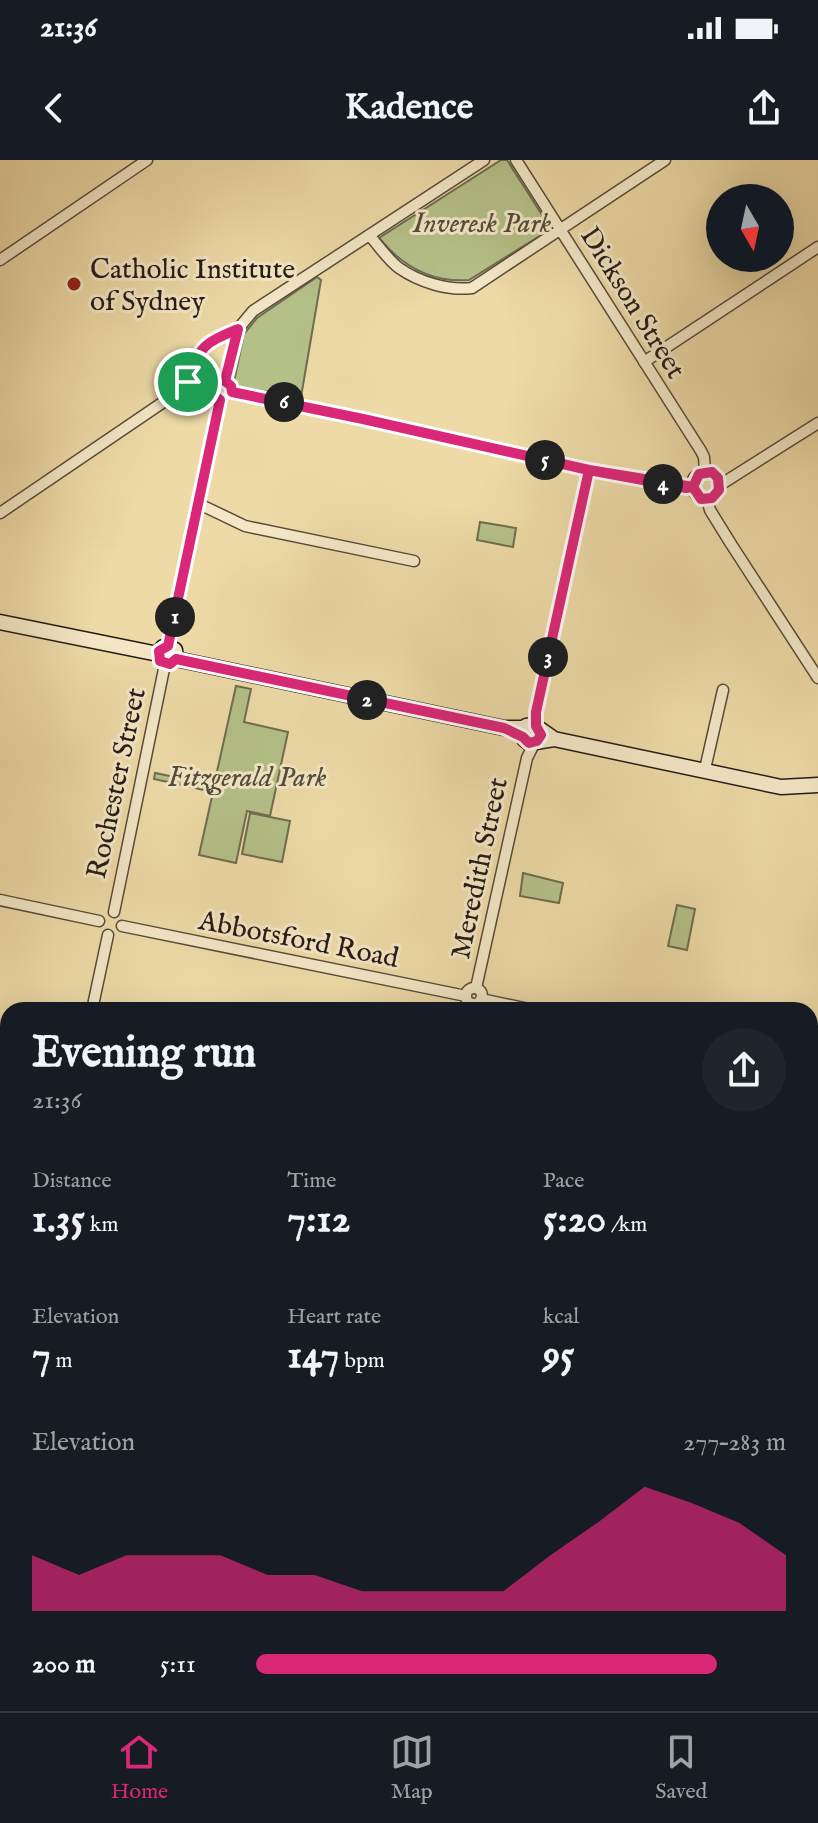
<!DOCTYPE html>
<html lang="en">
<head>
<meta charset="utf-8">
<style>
	:root { --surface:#171b24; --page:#20242c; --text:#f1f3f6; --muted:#9ea1a6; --line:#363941; --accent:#db2777 }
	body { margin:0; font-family:"IM FELL English",serif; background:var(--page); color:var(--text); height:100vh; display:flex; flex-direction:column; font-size:30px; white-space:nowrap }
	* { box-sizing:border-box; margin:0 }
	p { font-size:26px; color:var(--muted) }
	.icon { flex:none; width:44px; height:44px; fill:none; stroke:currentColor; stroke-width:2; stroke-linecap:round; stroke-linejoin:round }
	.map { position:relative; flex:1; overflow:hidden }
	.details { position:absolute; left:0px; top:842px; width:818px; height:710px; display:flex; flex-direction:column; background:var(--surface); border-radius:24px 24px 0 0; box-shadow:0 8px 32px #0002 }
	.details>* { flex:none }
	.needle { width:52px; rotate:171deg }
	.tools { position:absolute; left:706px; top:24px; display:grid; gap:16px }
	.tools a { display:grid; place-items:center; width:88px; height:88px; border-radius:50%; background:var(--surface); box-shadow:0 8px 32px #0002; font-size:40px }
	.pin { position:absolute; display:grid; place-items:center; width:68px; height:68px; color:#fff; margin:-34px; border:4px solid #fff; border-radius:50%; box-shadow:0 2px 8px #0007 }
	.km { position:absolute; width:40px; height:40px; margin:-20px; border-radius:50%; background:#222; color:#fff; font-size:22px; line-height:40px; text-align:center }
	.round { display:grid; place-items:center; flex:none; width:84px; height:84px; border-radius:42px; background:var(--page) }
	.summary { display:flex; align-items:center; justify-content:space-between; height:136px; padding:0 32px }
	h1 { font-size:44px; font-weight:700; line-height:60px }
	.figures { display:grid; grid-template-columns:repeat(3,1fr); gap:12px; height:136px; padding:8px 32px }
	.figures div { display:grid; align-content:center }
	.figures b { font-size:40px; font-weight:700 }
	.figures small { font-size:22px; font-weight:400 }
	.figures p { font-size:22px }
	.chart { height:224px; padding:16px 32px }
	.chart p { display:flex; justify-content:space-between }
	.chart svg { width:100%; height:144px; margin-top:8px; fill:var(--accent); opacity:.7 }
	ul { padding:0 32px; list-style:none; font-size:26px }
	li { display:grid; grid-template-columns:128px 96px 1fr; align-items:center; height:60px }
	li i { height:20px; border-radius:10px; background:var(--accent) }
	.status { display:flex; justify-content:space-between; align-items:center; height:56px; padding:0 40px; background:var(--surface); direction:ltr }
	.status svg { height:22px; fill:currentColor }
	header { display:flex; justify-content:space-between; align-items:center; height:104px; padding:0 32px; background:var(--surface); font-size:36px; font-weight:700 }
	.menu { display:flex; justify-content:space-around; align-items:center; height:112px; border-top:2px solid var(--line); background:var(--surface); font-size:22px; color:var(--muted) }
	.menu a { display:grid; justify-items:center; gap:4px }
	.menu .current { color:var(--accent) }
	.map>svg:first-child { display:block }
	.green { fill:#b5c089; stroke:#6e6d50; stroke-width:2 }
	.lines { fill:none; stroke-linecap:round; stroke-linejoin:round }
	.stream { stroke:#6b7b6d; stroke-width:3 }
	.minor-casing { stroke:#584a3a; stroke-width:13 }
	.tertiary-casing { stroke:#584a3a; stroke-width:15 }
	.secondary-casing { stroke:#261a16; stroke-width:17 }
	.trunk-casing { stroke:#261a16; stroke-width:21 }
	.minor { stroke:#f3e7c6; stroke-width:10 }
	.tertiary { stroke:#f3e7c6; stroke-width:12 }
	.secondary { stroke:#f3e7c6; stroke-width:14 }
	.trunk { stroke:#eddaa7; stroke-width:18 }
	.rail { stroke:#261a16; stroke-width:3; stroke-dasharray:14 14; stroke-linecap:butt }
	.route-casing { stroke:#fff; stroke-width:16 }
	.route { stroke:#db2777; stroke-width:10 }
	.poi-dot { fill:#8f2418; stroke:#f3e7c6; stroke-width:3 }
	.labels { text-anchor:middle; stroke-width:6; stroke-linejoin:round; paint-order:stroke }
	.park-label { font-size:28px; font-style:italic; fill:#514c38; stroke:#f3e7c6 }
	.poi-label { font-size:28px; fill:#261a16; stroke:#f3e7c6; text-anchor:start }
	.street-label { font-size:28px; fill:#261a16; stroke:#f3e7c6 }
</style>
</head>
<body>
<div class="status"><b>21:36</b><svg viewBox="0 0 49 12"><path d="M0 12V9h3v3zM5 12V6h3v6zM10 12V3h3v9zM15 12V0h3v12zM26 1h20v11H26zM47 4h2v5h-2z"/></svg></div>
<header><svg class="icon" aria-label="back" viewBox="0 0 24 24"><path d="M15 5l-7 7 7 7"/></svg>Kadence<svg class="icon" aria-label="share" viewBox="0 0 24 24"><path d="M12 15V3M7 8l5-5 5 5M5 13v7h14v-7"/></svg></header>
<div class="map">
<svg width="818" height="1551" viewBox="0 0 818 1551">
	<rect width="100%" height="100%" fill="#eddaa7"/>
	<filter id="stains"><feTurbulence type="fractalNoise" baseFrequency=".0025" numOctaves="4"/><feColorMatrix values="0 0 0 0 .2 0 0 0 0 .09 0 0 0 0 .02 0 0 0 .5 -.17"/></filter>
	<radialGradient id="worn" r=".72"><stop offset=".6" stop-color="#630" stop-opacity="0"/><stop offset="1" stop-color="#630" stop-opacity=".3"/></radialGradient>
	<path class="green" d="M501,0H507L551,69L469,120C431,123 402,106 379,78Z
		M317,117L321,120L301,237L233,226L244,174L257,158Z
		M480,362L516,368L513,387L477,380Z
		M236,526L251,529L244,562L288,572L270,656L247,651L236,703L199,695L213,632L154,619L155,613L214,625Z
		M250,653L290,661L282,702L242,694Z
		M523,713L563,723L559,743L520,736Z
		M677,745L695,749L687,790L668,786Z"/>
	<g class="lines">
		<path class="stream" d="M0,1545L33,1551"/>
		<defs>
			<path id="minor" d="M516,0L701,291L704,297L705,312
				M369,75C379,86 388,100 399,108C419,122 448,131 472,128L665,0
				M0,100L147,0
				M644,202L818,87
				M225,221L238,169L253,151L484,0
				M187,226C197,188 203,184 238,169
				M232,232L363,259L589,310L693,327
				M692 325a14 14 0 1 1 28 0a14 14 0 1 1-28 0Z
				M720,325L818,263
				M707,339L710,350L731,384L818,518
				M199,344L245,366L414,401
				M0,353L187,226L213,228
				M168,486L220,240
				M536,566V552L589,310
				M705,609L723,530
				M0,740L99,761
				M114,752L165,504
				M122,766L466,836
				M476,828L527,598L535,582
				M466 836a8 8 0 1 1 16 0a8 8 0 1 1-16 0Z
				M481,839L534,850
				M92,850L108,775
				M810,908L818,910
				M0,930L8,932
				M810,1106L818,1108
				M0,1534L8,1535
				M72,1544L121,1551
				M499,1544L505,1551
				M466,1551L474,1544"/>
			<path id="tertiary" d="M0,1124L8,1127
				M0,1214L8,1215
				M810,1258L818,1257
				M810,1327H818
				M810,1475L818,1453
				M786,1551L788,1544"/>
			<path id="secondary" d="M0,462L158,494
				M158,494L163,487L168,486L175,490L176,499
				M176,499L504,568H524
				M554,579L534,565L526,566L522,572L524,579L529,583L554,579L781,627L818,625
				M242,1551V1544"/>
			<path id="trunk" d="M0,1369L8,1370
				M660,1544L680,1551
				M698,1544L718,1551"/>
		</defs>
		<use href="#minor" class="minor-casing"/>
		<use href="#tertiary" class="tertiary-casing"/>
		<use href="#secondary" class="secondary-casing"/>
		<use href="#trunk" class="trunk-casing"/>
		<use href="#minor" class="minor"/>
		<use href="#tertiary" class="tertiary"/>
		<use href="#secondary" class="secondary"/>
		<use href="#trunk" class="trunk"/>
		<path class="rail" d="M0,1144L8,1147
			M0,1160L8,1161
			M0,1177L8,1179
			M0,1192H8
			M810,1285L818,1284
			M810,1300H818"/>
	</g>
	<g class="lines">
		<defs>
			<path id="route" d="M188,222L187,226L213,228L215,236L220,240L168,486L159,491L160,501L170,504L176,499L504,568L523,577L529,583L537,581L541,575L536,566V552L589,310L693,327L701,339L712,338L719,330L718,318L712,312L699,314L693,327L686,328L589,310L363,259L232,232L231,226L225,221L238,169C203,184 200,185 188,222"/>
		</defs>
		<use href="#route" class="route-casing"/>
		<use href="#route" class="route"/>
	</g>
	<circle class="poi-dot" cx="74" cy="124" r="8"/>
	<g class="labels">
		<g class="park-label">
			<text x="482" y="72">Inveresk Park</text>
			<text x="247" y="626">Fitzgerald Park</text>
		</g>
		<g class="poi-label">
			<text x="90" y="118">Catholic Institute<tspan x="90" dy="32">of Sydney</tspan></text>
		</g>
		<g class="street-label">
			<text transform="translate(634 142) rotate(58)" y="10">Dickson Street</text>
			<text transform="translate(115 623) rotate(-78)" y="10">Rochester Street</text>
			<text transform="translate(478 708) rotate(-78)" y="10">Meredith Street</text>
			<text transform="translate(299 778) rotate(11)" y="10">Abbotsford Road</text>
		</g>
	</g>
	<rect width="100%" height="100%" filter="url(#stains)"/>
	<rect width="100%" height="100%" fill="url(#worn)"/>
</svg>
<div class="tools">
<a><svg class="needle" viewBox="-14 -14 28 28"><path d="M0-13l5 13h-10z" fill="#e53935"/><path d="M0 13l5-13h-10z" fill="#9ea1a6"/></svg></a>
</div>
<div class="pin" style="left:188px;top:222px;background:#1e9e55"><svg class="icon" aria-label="arrive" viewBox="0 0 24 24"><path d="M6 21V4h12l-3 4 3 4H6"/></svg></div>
<b class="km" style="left:175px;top:457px">1</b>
<b class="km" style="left:367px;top:540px">2</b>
<b class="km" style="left:548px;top:497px">3</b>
<b class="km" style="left:663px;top:324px">4</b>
<b class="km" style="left:545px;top:300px">5</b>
<b class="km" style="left:284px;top:242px">6</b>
<section class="details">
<div class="summary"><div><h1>Evening run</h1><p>21:36</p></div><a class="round"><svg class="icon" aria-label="share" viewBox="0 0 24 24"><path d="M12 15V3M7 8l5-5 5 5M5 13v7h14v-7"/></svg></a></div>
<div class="figures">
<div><p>Distance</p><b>1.35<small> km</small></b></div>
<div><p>Time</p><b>7:12</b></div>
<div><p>Pace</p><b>5:20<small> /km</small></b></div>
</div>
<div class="figures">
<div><p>Elevation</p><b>7<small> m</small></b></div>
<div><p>Heart rate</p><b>147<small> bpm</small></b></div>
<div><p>kcal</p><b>95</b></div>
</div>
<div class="chart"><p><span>Elevation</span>277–283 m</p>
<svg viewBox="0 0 160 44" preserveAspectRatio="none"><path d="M0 44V27L10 33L20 27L30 27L40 27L50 33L60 33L70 38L80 38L90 38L100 38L110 27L120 17L130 6L140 11L150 17L160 27V44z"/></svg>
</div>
<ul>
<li><b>200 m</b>5:11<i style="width:87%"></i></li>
</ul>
</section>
</div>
<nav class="menu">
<a class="current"><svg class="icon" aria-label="home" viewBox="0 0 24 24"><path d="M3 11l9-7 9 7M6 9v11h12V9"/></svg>Home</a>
<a><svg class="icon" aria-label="map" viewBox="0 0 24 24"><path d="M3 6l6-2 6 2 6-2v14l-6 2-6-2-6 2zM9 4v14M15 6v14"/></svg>Map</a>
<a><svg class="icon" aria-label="saved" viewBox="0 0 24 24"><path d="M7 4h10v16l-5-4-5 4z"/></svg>Saved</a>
</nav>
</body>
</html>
